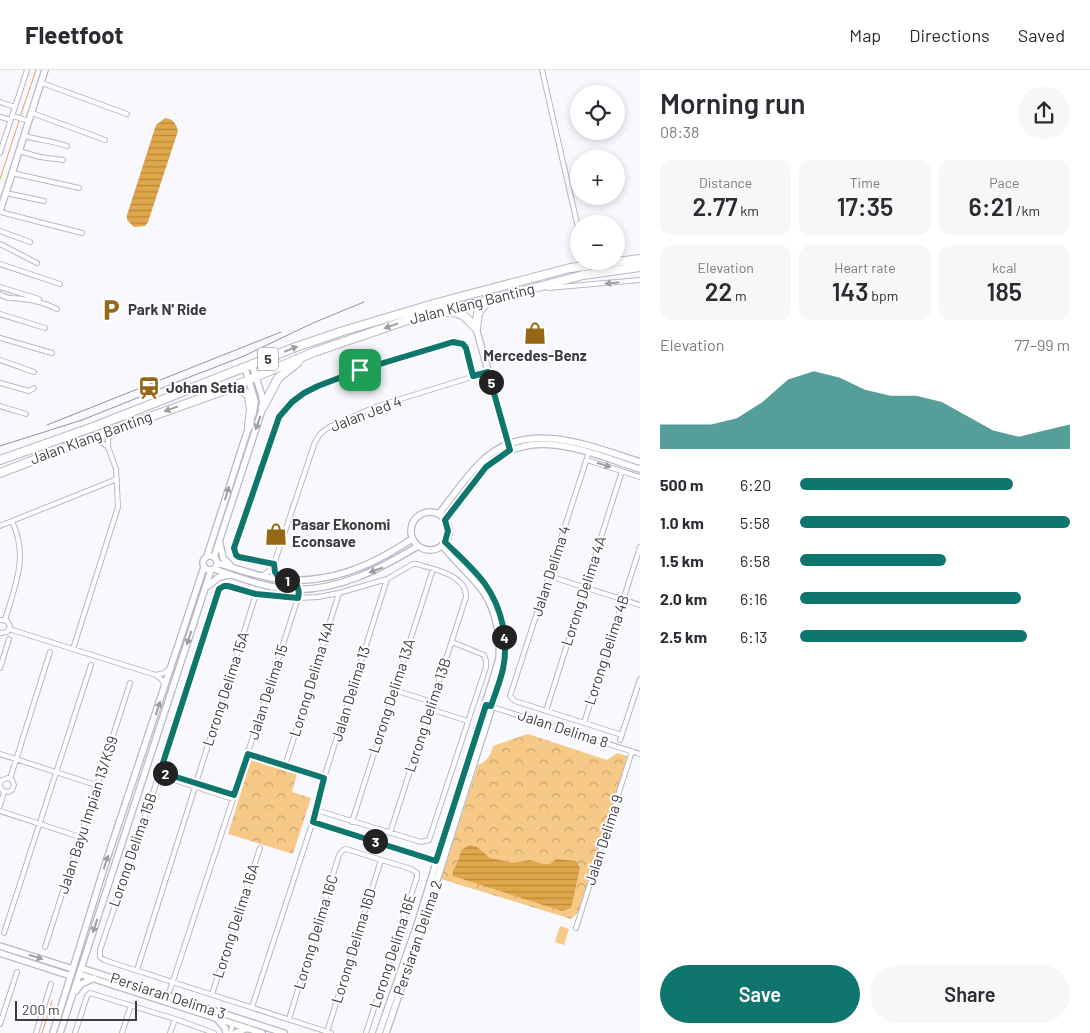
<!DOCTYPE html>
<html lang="en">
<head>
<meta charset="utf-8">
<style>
	:root { --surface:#fff; --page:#f7f7f7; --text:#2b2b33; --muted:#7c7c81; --line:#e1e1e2; --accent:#0f766e }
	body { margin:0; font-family:Barlow,sans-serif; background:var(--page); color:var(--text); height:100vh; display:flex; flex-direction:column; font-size:19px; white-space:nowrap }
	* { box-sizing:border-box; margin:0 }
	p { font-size:16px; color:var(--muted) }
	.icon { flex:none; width:28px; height:28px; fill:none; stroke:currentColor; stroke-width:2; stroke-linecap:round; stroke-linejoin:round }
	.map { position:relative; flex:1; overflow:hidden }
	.details { display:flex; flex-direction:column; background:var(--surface); width:450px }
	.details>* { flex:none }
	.fabs { position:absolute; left:570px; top:15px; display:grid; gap:10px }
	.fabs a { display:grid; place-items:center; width:55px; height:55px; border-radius:50%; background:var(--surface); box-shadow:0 2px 8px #0003; font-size:25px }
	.scale { position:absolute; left:15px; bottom:12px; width:122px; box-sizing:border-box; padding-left:5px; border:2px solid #3c3c42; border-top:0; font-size:14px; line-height:18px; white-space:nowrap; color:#3c3c42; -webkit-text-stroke:4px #fff; paint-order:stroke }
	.pin { position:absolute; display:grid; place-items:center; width:42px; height:42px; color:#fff; margin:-21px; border-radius:10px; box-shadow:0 2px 8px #0006 }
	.km { position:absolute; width:25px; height:25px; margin:-12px; border-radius:50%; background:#222; color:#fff; font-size:14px; line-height:25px; text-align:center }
	.round { display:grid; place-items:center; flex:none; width:52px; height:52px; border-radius:26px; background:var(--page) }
	.head { display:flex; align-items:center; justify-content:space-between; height:85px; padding:0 20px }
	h1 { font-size:28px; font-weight:600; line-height:38px }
	.metrics { display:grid; grid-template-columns:repeat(3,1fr); gap:8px; height:85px; padding:5px 20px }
	.metrics div { display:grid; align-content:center; border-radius:12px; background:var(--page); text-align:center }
	.metrics b { font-size:25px; font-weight:600 }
	.metrics small { font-size:14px; font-weight:400 }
	.metrics p { font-size:14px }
	.chart { height:140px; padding:10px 20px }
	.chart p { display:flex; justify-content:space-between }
	.chart svg { width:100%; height:90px; margin-top:5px; fill:var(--accent); opacity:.7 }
	.button { display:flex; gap:10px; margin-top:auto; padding:10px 20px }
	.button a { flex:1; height:58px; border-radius:30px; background:var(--accent); color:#fff; font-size:20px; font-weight:600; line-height:58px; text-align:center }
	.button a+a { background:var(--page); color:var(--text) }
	ul { padding:0 20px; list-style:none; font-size:16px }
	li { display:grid; grid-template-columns:80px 60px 1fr; align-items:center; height:38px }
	li i { height:12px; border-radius:6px; background:var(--accent) }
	header { display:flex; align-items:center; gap:30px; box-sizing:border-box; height:70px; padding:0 25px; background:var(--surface); border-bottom:1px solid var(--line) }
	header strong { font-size:24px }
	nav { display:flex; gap:28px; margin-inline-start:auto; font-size:18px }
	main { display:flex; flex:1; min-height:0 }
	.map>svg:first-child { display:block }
	.park { fill:url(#park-crowns) }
	.pitch { fill:#f6c987 }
	.water { fill:url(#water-rules) }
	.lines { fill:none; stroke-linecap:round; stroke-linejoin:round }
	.stream { stroke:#e0a64a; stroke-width:1 }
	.street-casing { stroke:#b9b8c7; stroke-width:6 }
	.secondary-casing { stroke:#b9b8c7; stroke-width:8 }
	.highway-casing { stroke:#b9b8c7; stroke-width:10 }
	.street { stroke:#fff; stroke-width:4 }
	.secondary { stroke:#fff; stroke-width:5.5 }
	.highway { stroke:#fff; stroke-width:8 }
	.tram { stroke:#929298; stroke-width:1 }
	.oneway { fill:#9e9ea0 }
	.route-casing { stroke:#fff; stroke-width:10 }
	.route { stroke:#0f766e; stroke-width:6 }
	.labels { text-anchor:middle; stroke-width:4; stroke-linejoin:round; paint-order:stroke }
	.shield { fill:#fff; stroke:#76767b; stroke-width:1 }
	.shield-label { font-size:14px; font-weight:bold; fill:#3c3c42 }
	.street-label { font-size:15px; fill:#3c3c42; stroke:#fff }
	.poi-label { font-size:15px; font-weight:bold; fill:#3c3c42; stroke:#fff; text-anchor:start }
</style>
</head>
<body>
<header>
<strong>Fleetfoot</strong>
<nav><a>Map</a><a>Directions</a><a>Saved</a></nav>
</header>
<main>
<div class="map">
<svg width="640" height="963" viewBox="0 0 640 963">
	<defs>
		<pattern id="park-crowns" width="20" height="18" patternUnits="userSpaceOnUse" patternTransform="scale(1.25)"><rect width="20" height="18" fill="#f6c987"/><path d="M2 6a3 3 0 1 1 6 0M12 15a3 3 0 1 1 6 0" fill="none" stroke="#c8a470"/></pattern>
		<pattern id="water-rules" width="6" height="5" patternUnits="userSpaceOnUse" patternTransform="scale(1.25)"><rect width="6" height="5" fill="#e0a64a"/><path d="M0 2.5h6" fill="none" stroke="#b7883f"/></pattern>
	</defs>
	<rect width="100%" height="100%" fill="#f8f8fe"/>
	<path class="park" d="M528,664L607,690L617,683L630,687L581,840L571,849L441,809L478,695C488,691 490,686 493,676Z
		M251,690L297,704L292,722L311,728L293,784L228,764Z"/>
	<path class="pitch" d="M560,856L569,859L564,875L555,872Z"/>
	<path class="water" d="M165,48C173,49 176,53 178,61L148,152L145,156L134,157L127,150V145L156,55Z
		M470,775L477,777L490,788L513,793L529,790L543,794H550L556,789L576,791L580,798L579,803L571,838L562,841L453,806C452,800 454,799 457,794C461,785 458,780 470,775Z"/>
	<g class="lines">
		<path class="stream" d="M20,47L36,0
			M0,109L19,51
			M42,963L52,931"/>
		<defs>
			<path id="street" d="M542,0L579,162
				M42,13L127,44
				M0,32L15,37
				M32,43L105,70
				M13,46L29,51
				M0,47L11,50
				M24,66C39,70 53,71 67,76
				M19,81L40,87L63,90
				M0,83L27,0
				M12,103L79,118
				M6,123L44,131
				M0,142L82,163
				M0,161L30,172
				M0,174L37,193
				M0,194L60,214
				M0,217L39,229
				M548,218L640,210
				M0,224C8,230 13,227 23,229C34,230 47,234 57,239
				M0,244L45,258
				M0,268L52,283
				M0,290L34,302
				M0,313L29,321L34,318
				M0,336L26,344
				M93,369H97L108,377
				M589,382L510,626L515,631L622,665
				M587,390L640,407
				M12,451L117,409
				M0,456L12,451C29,487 15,515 5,550
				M274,494L239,487L236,485L234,478L276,352L292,332L311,319L360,300L453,272L463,274L466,278L473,306
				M274,494L275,502L279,508
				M262,506L269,501L274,494L315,372L320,364L329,357L375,337L488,302
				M549,506L640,535
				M0,550L7,551L10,556L7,562L0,563
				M9,559L156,605L162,610L165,616
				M73,579L118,437L116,399L108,377V369L113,361
				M0,598L9,569
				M156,605L164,603L169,599
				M394,620L432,632
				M486,635L640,684
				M430,639L468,651
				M546,641L622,401
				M584,653L640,477
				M620,670L640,609
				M248,683L324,708
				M0,684L93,714L96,718
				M285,696L339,523
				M160,702L234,725L298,528L299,519
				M159,705L233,729L170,920
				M10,709L50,582
				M196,713L256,524
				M0,714L2,710L8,708L12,710L14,715L12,720L8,722L3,721L0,716
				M0,736L4,722
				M316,740L421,772L429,770L486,597V591L484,585L452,572
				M0,741L80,767
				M313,751L437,792
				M352,752L433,499
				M576,858L632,681
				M4,863L91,595
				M45,877L130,613
				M137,900L195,717
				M212,924L260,778
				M252,937L313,751L324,708L387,509
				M289,949L339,785L343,780L346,779L411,799L417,803V807L366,963
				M0,954L17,902
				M327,962L381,790
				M36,963L51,914
				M75,963L87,926L90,923L175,949L214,963
				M122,963L131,935
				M170,963L175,949
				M230,963L233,954
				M331,963L104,890L100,887V880L159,705L217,521L221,517L228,516L264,525L298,528L318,527L339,523L387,509L413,494H417C433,499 467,505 466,527L390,763"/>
			<path id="secondary" d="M0,141L45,0
				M476,258L509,375
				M245,298L255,331L253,344
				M411 461a19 19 0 1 1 38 0a19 19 0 1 1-38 0Z
				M439,444C452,427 465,408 480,393C524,347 590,376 640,392
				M445,450C458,433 470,413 485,398C530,353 589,383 640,399
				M220,474L223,488L231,496
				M203 493a7 7 0 1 1 14 0a7 7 0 1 1-14 0Z
				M207,486L250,353
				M214,487L263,337L262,326L252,295
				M217,493C235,498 253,505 272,508C324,517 370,497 412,469
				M214,499C238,507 263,517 288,519C335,523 380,499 418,476
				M208,516L219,507L230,505
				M0,876L73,899
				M0,883L71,906
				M81,898L284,963
				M79,904L262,963
				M76,921L81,914L94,908
				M217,949L225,958L226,963
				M53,963L104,798L204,497
				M60,963L211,500
				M235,963L248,958
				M379,963L417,855L499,589C501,564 495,534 478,515C467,502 453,489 442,475
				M386,963L422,857L503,602C508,571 503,539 485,514C474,498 458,485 445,471"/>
			<path id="highway" d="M447,242C463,241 466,248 476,258
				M476,258L478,243L487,231
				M231,319H241L249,326L251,339L249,356
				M263,337L278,308L298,292
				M0,390L96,356L296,277L343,261L437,233L570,198L640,189
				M0,403L80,372L225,320L314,282L437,240L475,234L583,205L640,197"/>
		</defs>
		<use href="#street" class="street-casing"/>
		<use href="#secondary" class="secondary-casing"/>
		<use href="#highway" class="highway-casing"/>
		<use href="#street" class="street"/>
		<use href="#secondary" class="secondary"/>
		<use href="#highway" class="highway"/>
		<path class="tram" d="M47,355L281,262
			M0,376L82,350L182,310L244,286L313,253L364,232"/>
	</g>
	<defs><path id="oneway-solid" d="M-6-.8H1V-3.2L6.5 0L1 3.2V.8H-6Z" transform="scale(1.25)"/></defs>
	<g class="oneway">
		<use href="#oneway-solid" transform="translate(612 213) rotate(174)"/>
		<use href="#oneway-solid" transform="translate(391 256) rotate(161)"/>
		<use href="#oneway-solid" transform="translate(291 279) rotate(-22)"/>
		<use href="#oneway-solid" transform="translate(171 339) rotate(160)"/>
		<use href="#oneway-solid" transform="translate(258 353) rotate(109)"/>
		<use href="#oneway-solid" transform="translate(604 395) rotate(18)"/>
		<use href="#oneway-solid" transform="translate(227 423) rotate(-73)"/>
		<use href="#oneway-solid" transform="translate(376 500) rotate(159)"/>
		<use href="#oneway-solid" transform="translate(189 568) rotate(108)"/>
		<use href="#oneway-solid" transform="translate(158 638) rotate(-72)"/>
		<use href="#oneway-solid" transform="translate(106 792) rotate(-72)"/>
		<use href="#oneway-solid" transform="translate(95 856) rotate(108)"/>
		<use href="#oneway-solid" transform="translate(36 887) rotate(18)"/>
	</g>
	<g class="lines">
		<defs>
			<path id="route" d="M453,272L463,274L466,278L473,306L488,302L510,380L486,397L445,450L448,461L445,472C458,485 474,499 485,514C502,538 509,570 503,599C500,612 495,624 491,636L486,635L436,791L313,752L324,708L248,684L234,725L160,702L219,519L224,516H228L256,524L298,528C300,520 298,515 293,510L280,509L275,502L274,494L239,487L236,485L234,478L279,347L292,332L304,323L318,316L360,300Z"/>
		</defs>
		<use href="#route" class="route-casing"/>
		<use href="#route" class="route"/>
	</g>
	<defs>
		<symbol id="parking-bare" viewBox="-9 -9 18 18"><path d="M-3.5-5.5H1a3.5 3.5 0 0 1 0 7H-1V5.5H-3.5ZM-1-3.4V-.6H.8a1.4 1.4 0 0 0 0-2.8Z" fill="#966816" stroke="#fff" stroke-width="2.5" paint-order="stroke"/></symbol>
		<symbol id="shop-bare" viewBox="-9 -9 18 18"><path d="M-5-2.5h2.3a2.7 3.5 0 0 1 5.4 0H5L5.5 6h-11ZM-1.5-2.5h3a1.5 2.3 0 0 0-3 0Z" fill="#966816" stroke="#fff" stroke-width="2.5" paint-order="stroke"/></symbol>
		<symbol id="station-bare" viewBox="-9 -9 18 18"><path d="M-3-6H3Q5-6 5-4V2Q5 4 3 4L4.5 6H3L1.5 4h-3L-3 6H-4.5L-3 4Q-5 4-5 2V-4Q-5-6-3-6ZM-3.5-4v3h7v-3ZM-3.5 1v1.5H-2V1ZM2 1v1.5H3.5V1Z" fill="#966816" stroke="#fff" stroke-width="2.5" paint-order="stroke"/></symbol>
	</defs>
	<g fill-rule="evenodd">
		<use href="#parking-bare" x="95" y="224" width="32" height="32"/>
		<use href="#shop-bare" x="519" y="247" width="32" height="32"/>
		<use href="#station-bare" x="133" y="302" width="32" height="32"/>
		<use href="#shop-bare" x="260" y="448" width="32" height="32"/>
	</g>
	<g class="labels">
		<rect class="shield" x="258" y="277.5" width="20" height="23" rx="4"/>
		<g class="shield-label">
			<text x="268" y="294">5</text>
		</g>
		<g class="street-label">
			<text transform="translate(472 234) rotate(-14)" y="5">Jalan Klang Banting</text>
			<text transform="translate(366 344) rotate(-21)" y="5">Jalan Jed 4</text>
			<text transform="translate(91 368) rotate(-20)" y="5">Jalan Klang Banting</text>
			<text transform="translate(551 501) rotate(-72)" y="5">Jalan Delima 4</text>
			<text transform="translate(584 521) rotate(-72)" y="5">Lorong Delima 4A</text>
			<text transform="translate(607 580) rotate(-72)" y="5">Lorong Delima 4B</text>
			<text transform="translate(312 609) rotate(-73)" y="5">Lorong Delima 14A</text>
			<text transform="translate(226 619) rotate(-72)" y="5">Lorong Delima 15A</text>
			<text transform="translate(268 622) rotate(-72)" y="5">Jalan Delima 15</text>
			<text transform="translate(351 624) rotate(-73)" y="5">Jalan Delima 13</text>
			<text transform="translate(392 626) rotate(-72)" y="5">Lorong Delima 13A</text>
			<text transform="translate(428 645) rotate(-72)" y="5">Lorong Delima 13B</text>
			<text transform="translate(563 659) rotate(18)" y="5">Jalan Delima 8</text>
			<text transform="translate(88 745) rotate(-72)" y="5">Jalan Bayu Impian 13/KS9</text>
			<text transform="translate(604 770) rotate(-72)" y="5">Jalan Delima 9</text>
			<text transform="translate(133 780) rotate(-71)" y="5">Lorong Delima 15B</text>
			<text transform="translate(236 851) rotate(-72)" y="5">Lorong Delima 16A</text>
			<text transform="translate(316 862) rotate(-73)" y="5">Lorong Delima 16C</text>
			<text transform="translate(418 868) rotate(-71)" y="5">Persiaran Delima 2</text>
			<text transform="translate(354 876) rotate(-73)" y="5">Lorong Delima 16D</text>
			<text transform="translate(393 881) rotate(-72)" y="5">Lorong Delima 16E</text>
			<text transform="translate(168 926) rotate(18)" y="5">Persiaran Delima 3</text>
		</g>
		<g class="poi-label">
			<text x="128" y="245">Park N' Ride</text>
			<text x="535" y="291" text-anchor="middle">Mercedes-Benz</text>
			<text x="166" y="323">Johan Setia</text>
			<text x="292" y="460">Pasar Ekonomi<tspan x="292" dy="17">Econsave</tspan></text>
		</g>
	</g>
</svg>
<div class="fabs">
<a><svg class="icon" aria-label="locate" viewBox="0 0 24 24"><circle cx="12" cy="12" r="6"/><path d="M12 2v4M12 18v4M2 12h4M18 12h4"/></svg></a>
<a>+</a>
<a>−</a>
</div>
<div class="scale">200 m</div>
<div class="pin" style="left:360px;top:300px;background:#1e9e55"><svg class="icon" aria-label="arrive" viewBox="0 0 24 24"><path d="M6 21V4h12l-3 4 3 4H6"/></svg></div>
<b class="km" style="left:287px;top:510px">1</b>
<b class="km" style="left:165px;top:703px">2</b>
<b class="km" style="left:375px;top:771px">3</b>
<b class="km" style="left:504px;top:567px">4</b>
<b class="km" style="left:491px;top:312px">5</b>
</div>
<section class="details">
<div class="head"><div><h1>Morning run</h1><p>08:38</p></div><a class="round"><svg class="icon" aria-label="share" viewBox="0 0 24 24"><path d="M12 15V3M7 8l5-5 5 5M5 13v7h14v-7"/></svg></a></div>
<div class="metrics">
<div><p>Distance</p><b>2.77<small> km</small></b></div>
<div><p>Time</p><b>17:35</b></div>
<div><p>Pace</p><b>6:21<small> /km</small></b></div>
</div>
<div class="metrics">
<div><p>Elevation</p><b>22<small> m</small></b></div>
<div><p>Heart rate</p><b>143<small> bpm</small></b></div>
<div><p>kcal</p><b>185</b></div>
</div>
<div class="chart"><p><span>Elevation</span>77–99 m</p>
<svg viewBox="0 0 160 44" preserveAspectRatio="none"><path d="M0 44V32L10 32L20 32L30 29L40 21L50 10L60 6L70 9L80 15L90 18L100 18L110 21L120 28L130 35L140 38L150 35L160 32V44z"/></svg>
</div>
<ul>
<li><b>500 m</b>6:20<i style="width:79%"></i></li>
<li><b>1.0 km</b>5:58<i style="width:100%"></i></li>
<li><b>1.5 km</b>6:58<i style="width:54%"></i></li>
<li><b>2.0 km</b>6:16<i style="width:82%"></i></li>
<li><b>2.5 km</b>6:13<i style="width:84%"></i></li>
</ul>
<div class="button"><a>Save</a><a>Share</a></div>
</section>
</main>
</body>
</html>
